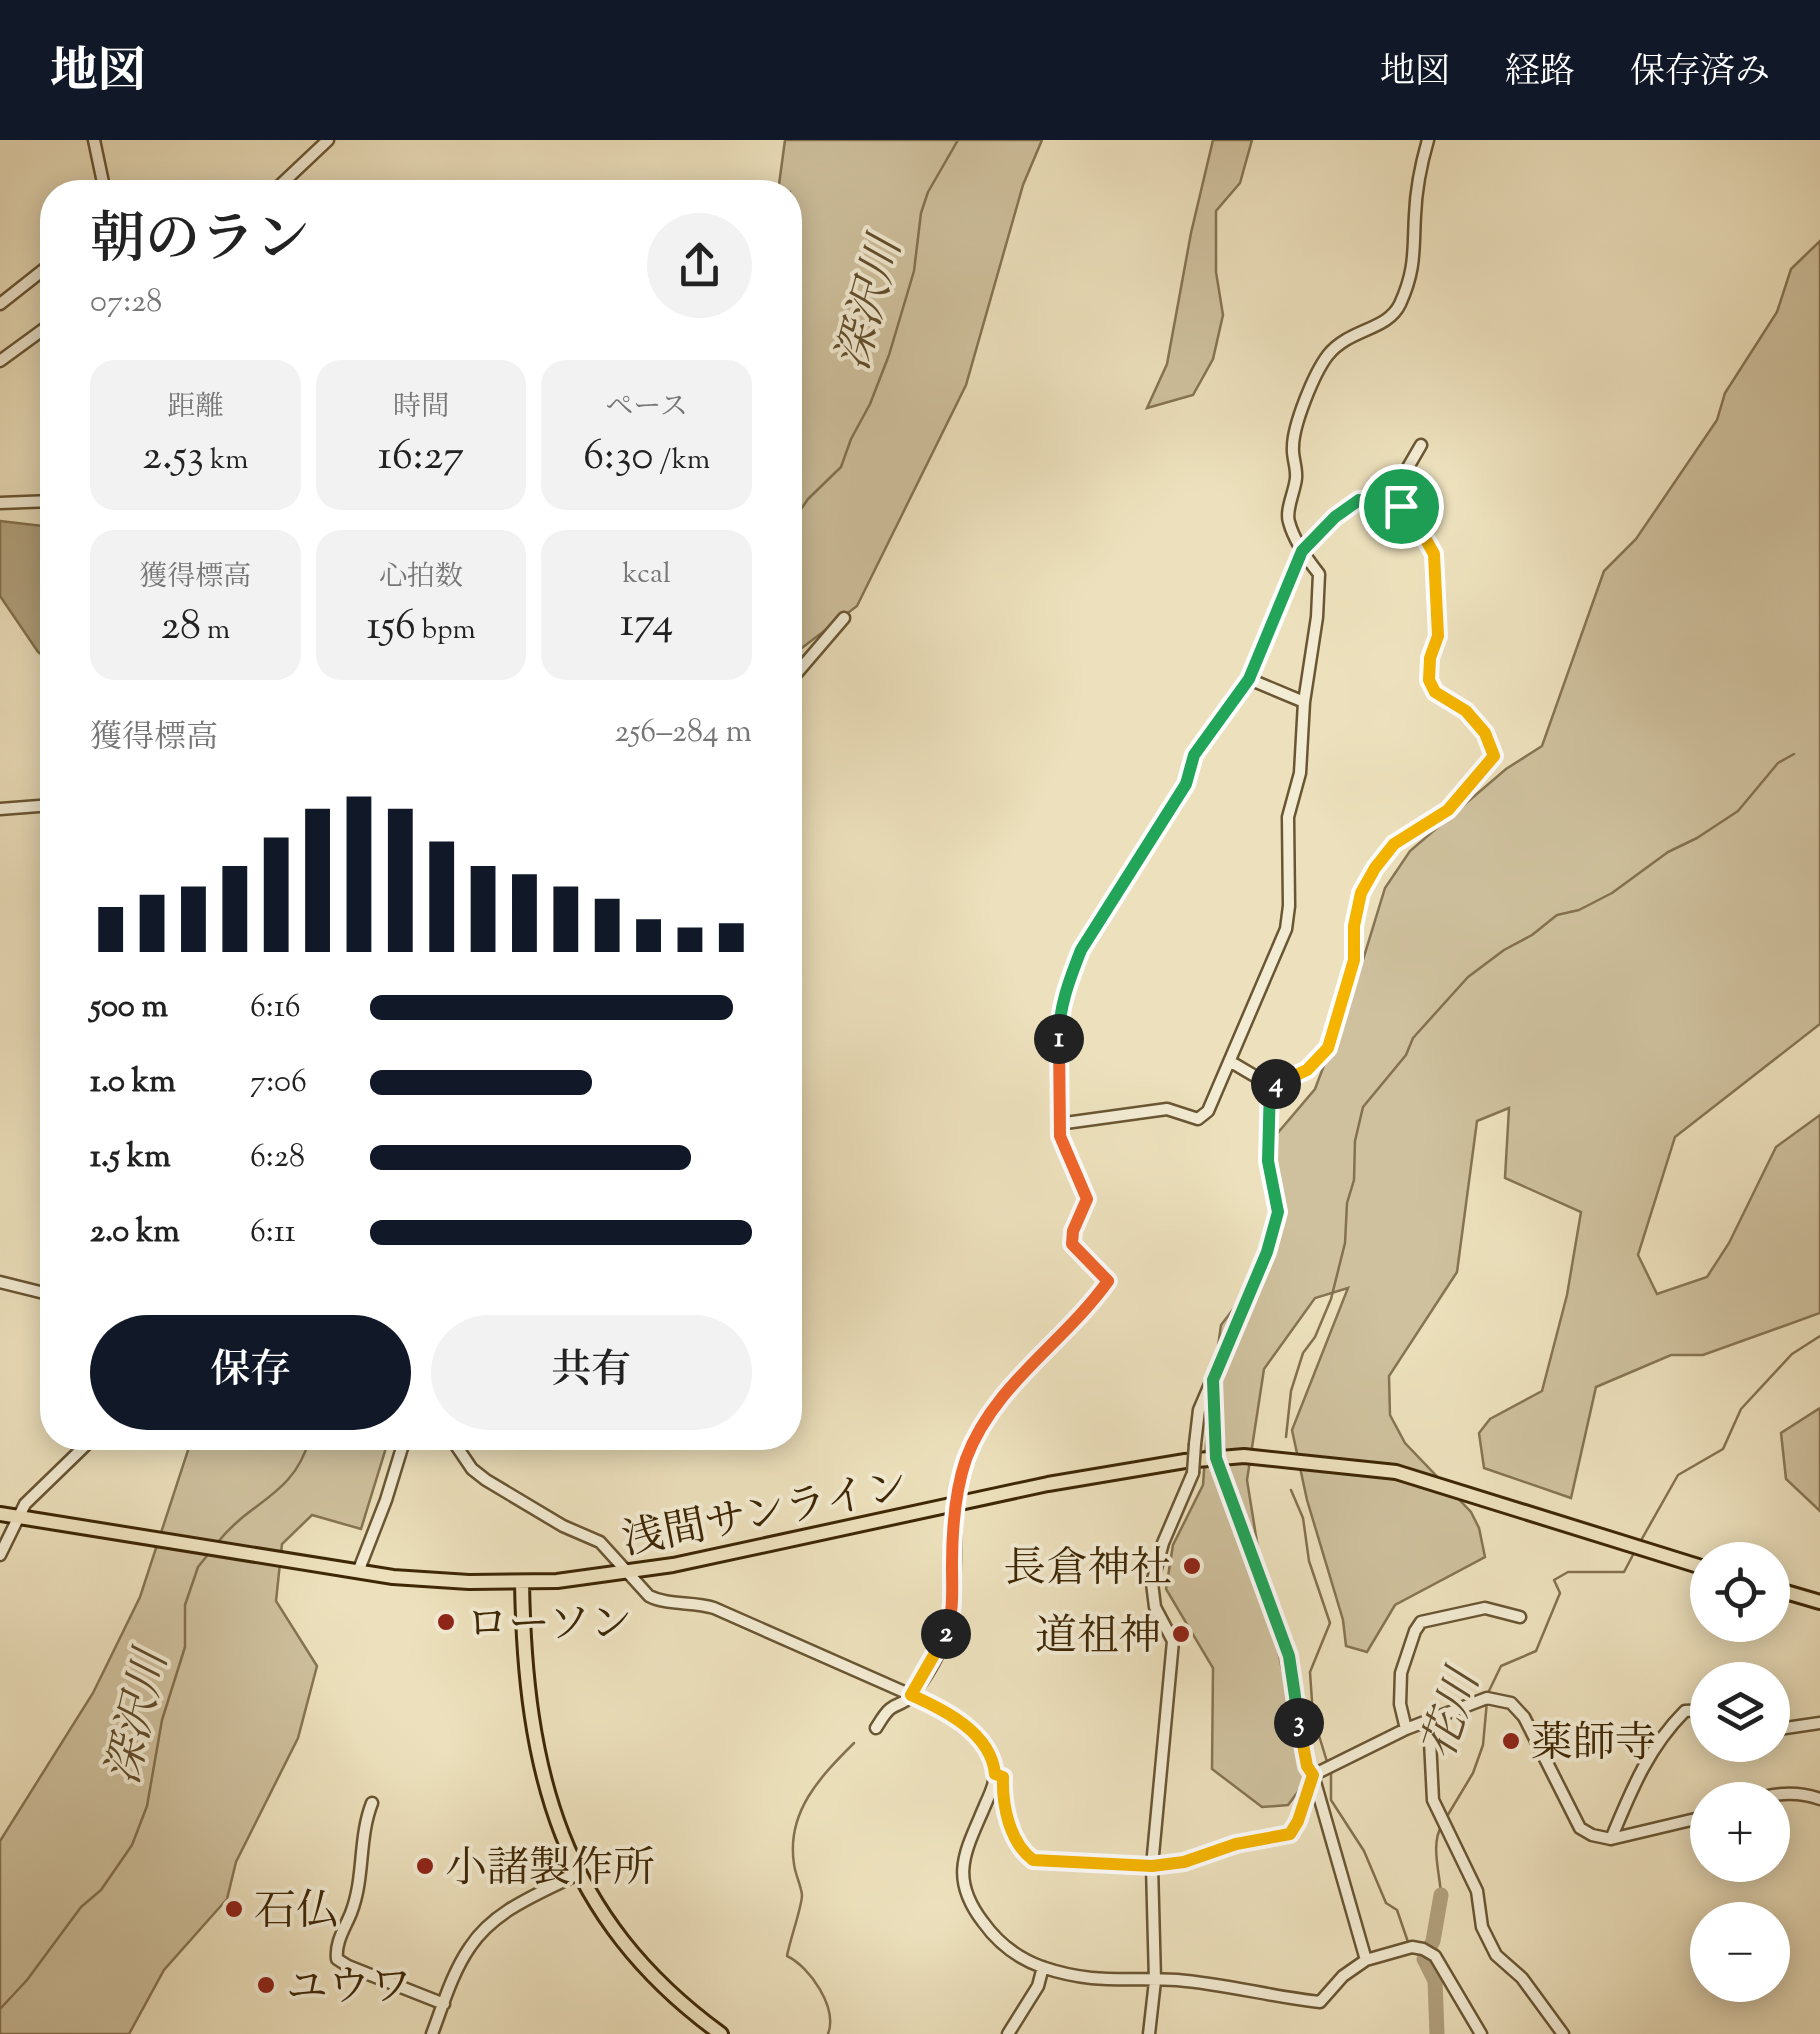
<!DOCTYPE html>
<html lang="ja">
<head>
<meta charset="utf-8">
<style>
	:root { --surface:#fff; --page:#f2f2f2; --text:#222; --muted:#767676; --accent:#111827 }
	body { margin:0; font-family:"Sorts Mill Goudy","Noto Serif JP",serif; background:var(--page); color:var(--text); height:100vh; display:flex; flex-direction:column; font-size:38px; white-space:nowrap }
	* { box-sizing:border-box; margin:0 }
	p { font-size:32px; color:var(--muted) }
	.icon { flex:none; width:55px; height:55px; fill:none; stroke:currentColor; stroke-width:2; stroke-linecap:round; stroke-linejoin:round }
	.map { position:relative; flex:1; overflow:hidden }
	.side { position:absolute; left:40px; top:40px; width:762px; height:1270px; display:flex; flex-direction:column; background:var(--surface); border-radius:40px; box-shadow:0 5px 25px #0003 }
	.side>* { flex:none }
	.tools { position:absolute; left:1690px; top:1402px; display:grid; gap:20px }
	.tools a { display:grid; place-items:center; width:100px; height:100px; border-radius:50%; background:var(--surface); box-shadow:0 5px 25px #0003; font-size:50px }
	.pin { position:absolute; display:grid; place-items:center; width:85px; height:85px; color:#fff; margin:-42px; border:5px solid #fff; border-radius:50%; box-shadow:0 2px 10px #0007 }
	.km { position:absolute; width:50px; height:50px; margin:-25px; border-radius:50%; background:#222; color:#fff; font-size:28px; line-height:50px; text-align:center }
	.round { display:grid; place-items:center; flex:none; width:105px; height:105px; border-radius:52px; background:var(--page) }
	.overview { display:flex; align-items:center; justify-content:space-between; height:170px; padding:0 50px }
	h1 { font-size:55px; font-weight:600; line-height:75px }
	.figures { display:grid; grid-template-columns:repeat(3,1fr); gap:15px; height:170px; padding:10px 50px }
	.figures div { display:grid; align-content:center; border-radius:25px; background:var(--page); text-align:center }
	.figures b { font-size:42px; font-weight:600 }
	.figures small { font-size:28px; font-weight:400 }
	.figures p { font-size:28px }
	.chart { height:280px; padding:20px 50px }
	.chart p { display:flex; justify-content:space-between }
	.chart svg { width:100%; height:180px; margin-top:10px; stroke:var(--accent); stroke-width:6 }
	.primary-button { display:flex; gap:20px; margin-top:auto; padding:20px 50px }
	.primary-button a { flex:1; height:115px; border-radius:60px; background:var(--accent); color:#fff; font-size:40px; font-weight:600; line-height:115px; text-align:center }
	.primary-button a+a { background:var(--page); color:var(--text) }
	ul { padding:0 50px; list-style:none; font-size:32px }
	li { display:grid; grid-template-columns:160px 120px 1fr; align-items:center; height:75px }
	li i { height:25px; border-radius:12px; background:var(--accent) }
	header { display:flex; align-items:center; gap:60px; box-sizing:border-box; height:140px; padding:0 50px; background:var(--accent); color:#fff }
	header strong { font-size:48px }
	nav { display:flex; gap:55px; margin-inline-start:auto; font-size:35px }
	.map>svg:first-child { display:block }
	.green { fill:#cfc19e; stroke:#867452; stroke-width:2.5 }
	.water { fill:#b2a27e; stroke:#84714e; stroke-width:2.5 }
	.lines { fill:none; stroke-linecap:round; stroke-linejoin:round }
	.stream { stroke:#84714e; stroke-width:2.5 }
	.river { stroke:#b2a27e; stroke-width:15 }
	.minor-casing { stroke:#6a5633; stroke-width:15 }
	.major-casing { stroke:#3e2705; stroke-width:18 }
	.minor { stroke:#f3ecd4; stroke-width:10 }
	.major { stroke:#ede1bd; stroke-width:12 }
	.minor-bridge-casing { stroke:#6a5633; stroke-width:15; stroke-linecap:butt }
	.minor-bridge { stroke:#f3ecd4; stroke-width:10 }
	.split-1-casing { stroke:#fff; stroke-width:20 }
	.split-2-casing { stroke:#fff; stroke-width:20 }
	.split-3-casing { stroke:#fff; stroke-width:20 }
	.split-4-casing { stroke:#fff; stroke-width:20 }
	.split-5-casing { stroke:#fff; stroke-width:20 }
	.split-1 { stroke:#22a559; stroke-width:12 }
	.split-2 { stroke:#f0652b; stroke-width:12 }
	.split-3 { stroke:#f5b400; stroke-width:12 }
	.split-4 { stroke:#22a559; stroke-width:12 }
	.split-5 { stroke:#f5b400; stroke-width:12 }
	.poi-dot { fill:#8f2418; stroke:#f3ecd4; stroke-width:4 }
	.labels { text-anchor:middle; stroke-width:8; stroke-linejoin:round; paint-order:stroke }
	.street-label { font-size:42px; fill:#3e2705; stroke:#f3ecd4 }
	.poi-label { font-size:42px; fill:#3e2705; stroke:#f3ecd4; text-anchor:start }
	.water-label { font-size:45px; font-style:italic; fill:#614c29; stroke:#f3ecd4 }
</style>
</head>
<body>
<header>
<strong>地図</strong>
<nav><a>地図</a><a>経路</a><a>保存済み</a></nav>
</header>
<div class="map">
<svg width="1820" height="1894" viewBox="0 0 1820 1894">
	<rect width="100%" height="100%" fill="#ede1bd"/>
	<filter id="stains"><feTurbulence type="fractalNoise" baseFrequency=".002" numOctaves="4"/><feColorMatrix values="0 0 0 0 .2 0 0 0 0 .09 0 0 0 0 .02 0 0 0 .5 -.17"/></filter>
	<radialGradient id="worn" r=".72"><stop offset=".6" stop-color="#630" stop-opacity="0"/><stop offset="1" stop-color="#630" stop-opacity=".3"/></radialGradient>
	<path class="green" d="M785,0H1042L1023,45L966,245L857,466L790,517V52H778Z
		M1213,0H1252L1240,43L1216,71V132L1223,175L1213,219L1193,255L1147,268L1167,224L1191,93Z
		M1820,101V884L1675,997L1638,1115L1657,1154L1707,1137L1729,1103L1776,1007L1820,975V1173L1703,1215H1671L1596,1247L1571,1358L1484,1328L1479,1293L1490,1279L1542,1251L1567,1155L1581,1072L1505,1038L1509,968L1477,981L1457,1132L1389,1236L1390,1275L1405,1303L1471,1372L1479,1388L1485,1417L1395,1465L1367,1512L1346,1506L1343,1480L1307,1360L1292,1290L1348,1148L1315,1158L1264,1229L1247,1340L1263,1440L1306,1641L1288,1665L1262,1667L1212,1629L1213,1528L1166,1449L1173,1405L1203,1345L1208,1277L1221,1185L1272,1119L1276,995L1315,949L1358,836L1385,748L1410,711L1506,629L1542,606L1604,431L1636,399L1717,280L1725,253L1777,172L1791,129Z
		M1820,1268V1371L1786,1339L1781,1293Z
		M192,1298H389L361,1389L312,1375L282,1404L276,1461L317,1526L298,1598L236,1722L227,1759L164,1830L129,1894H0V1701L93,1553L140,1457Z"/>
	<path class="water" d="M0,381L52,387V523L38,512L0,456Z"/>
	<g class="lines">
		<path class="stream" d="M790,385L808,359L841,327L851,299L870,264L889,215L914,131L921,73L928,52L958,0
			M1286,1297L1291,1251L1303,1213L1315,1197L1331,1159L1345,1103L1347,1063L1354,1040L1355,1001L1363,967L1406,915L1413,898L1468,837L1504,810L1532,795L1557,775L1579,770L1612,753L1668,712L1697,698L1738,671L1778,623L1794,614
			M1291,1350L1303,1378L1309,1421L1330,1483L1310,1532L1313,1576L1328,1625
			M218,1402C252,1359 293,1357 310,1298
			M1639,1404L1678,1335L1723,1309L1741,1269L1792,1214L1820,1196
			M1488,1553L1501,1526L1536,1511L1560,1453L1554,1440L1568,1432H1624L1635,1411
			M1331,1633V1660L1364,1711L1386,1763L1397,1770L1408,1802
			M1446,1678L1473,1633L1483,1605L1487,1561
			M1441,1755C1440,1733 1430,1704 1442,1685
			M1416,1813L1424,1819
			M0,1869L27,1840L81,1767L101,1750L132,1705L147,1666L162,1580L185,1507V1465L198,1427L210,1412
			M828,1894C838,1868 810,1827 787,1816C790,1799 802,1767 802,1755C801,1745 795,1734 794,1724C786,1672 820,1637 854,1603"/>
		<path class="river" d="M1437,1894L1435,1841L1424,1819L1433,1801L1441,1755"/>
		<defs>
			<path id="minor" d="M94,0L105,52
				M273,52L328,0
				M0,164L52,123
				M0,221L52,183
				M0,363L52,361
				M1249,539L1304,562
				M790,541L844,478
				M0,669L52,665
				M1231,922L1270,945L1307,930L1328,907L1354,821V786L1361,753L1375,728L1394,704L1448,670L1494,617L1485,593L1466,571L1435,552L1429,540V518L1438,496L1434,413L1413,375L1401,366L1403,336L1421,305
				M1058,984L1167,969L1198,979L1208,971L1286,789L1289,766L1288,677L1300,633L1304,562L1317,477L1319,434C1307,419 1294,401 1289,382C1285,370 1295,351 1296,338C1297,327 1292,317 1293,307C1293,285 1314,233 1328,215C1350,188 1387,191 1400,164C1416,129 1413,110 1415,75C1416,50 1421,24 1428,0
				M0,1142L52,1155
				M1213,1240L1220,1333L1243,1385L1289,1516L1301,1605L1313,1635L1366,1820
				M451,1298L472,1329L486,1340L563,1386L600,1402L649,1456C669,1466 693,1461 714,1468L945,1570C964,1584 989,1603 994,1627C997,1639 991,1652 986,1663C966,1711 948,1736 983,1782C998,1803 1017,1818 1042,1827C1095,1845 1126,1837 1177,1840C1226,1844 1272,1857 1320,1862L1343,1836L1366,1820L1412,1807L1423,1809L1435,1816L1481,1894
				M1195,1304L1199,1270L1267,1112L1278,1072L1267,1021L1270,945
				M0,1415L25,1364L93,1298
				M358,1432L386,1360L405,1298
				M1429,1581L1433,1660L1477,1751L1482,1787L1496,1815L1522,1838L1563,1894
				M876,1588C880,1582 884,1574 890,1569C896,1564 903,1564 909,1558C922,1544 934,1523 942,1506C966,1452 944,1377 967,1318C996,1243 1062,1204 1109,1141L1072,1103L1073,1091L1087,1059L1060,997L1058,984L1059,885L1070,838L1081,810L1186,644L1194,615L1249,539L1302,411L1335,377L1359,361L1401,366
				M1406,1589L1400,1564L1401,1533L1415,1491L1421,1482L1485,1468L1520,1477
				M1772,1590L1820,1583
				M995,1634L1003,1637C1002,1664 1009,1703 1033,1720L1152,1726L1184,1722L1236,1704L1290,1694L1298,1681L1312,1641
				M1313,1635L1406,1589L1487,1558L1511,1563L1524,1577L1580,1688L1592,1695L1611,1699L1708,1676
				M1752,1660C1774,1653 1798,1651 1820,1659
				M372,1663C358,1699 365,1737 351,1773C345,1788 335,1802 337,1819L348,1826L444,1864
				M1611,1699C1631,1651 1648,1608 1685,1571L1708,1570
				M432,1894C443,1865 452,1833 470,1807C495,1769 541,1753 580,1733
				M1008,1894L1038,1846L1043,1827
				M1149,1894L1155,1841L1152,1726L1173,1501L1155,1467L1152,1443L1163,1403L1193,1333"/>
			<path id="major" d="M0,1374L393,1437L469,1442L557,1441L673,1425L1048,1344L1185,1321L1244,1316L1396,1332L1708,1429
				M522,1442C525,1630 560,1777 721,1894
				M1772,1448L1820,1462"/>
		</defs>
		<use href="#minor" class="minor-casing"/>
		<use href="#major" class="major-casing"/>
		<use href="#minor" class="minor"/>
		<use href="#major" class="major"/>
		<defs>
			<path id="minor-bridge" d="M1193,1333L1195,1304"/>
		</defs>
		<use href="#minor-bridge" class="minor-bridge-casing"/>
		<use href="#minor-bridge" class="minor-bridge"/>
	</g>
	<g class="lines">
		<defs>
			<path id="split-1" d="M1059,899C1058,869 1070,838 1081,810L1186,644L1194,615L1249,539L1302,411L1335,377L1359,360L1401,366"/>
			<path id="split-2" d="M946,1494C954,1471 952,1450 952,1426C952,1392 955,1351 966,1319C994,1244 1063,1204 1108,1141L1072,1104L1073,1091L1087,1059L1060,996L1059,899"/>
			<path id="split-3" d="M946,1494L911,1555C945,1570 991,1593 995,1634L1003,1637C1002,1664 1009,1702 1033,1720L1152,1726L1184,1722L1236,1704L1290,1694L1298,1681L1313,1635L1307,1626L1299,1583"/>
			<path id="split-4" d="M1276,944L1270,945L1268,1021L1278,1072L1267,1112L1213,1240L1216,1318L1289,1516L1299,1583"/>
			<path id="split-5" d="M1276,944L1307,930L1328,908L1354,820V786L1361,753L1375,728L1394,704L1448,670L1494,616L1485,593L1466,571L1435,552L1429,540L1430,518L1438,496L1434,414L1412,375L1401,366"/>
		</defs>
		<use href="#split-1" class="split-1-casing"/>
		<use href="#split-2" class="split-2-casing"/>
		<use href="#split-3" class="split-3-casing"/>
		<use href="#split-4" class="split-4-casing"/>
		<use href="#split-5" class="split-5-casing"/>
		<use href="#split-1" class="split-1"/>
		<use href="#split-2" class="split-2"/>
		<use href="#split-3" class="split-3"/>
		<use href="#split-4" class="split-4"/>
		<use href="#split-5" class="split-5"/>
	</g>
	<g class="poi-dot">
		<circle cx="1192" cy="1426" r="10"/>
		<circle cx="446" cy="1482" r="10"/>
		<circle cx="1181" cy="1494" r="10"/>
		<circle cx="1511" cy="1601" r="10"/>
		<circle cx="425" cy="1726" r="10"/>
		<circle cx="234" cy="1769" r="10"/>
		<circle cx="266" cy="1845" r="10"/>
	</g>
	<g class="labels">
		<g class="street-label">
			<text transform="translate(765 1371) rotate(-11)" y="15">浅間サンライン</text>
		</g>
		<g class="poi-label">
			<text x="1172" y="1441" text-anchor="end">長倉神社</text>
			<text x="466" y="1497">ローソン</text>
			<text x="1161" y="1509" text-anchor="end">道祖神</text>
			<text x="1531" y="1616">薬師寺</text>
			<text x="445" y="1741">小諸製作所</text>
			<text x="254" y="1784">石仏</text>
			<text x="286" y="1860">ユウワ</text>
		</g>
		<g class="water-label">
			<text transform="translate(867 163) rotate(-75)" y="16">深沢川</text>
			<text transform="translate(1449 1574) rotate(-72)" y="16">花川</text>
			<text transform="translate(135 1577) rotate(-77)" y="16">深沢川</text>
		</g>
	</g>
	<rect width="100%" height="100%" filter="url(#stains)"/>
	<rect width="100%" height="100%" fill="url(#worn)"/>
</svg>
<div class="tools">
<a><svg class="icon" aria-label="locate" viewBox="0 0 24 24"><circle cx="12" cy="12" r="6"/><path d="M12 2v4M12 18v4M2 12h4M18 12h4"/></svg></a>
<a><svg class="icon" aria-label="layers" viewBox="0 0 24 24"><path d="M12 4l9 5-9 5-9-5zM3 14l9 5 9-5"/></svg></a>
<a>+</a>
<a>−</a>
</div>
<div class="pin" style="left:1401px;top:366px;background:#1e9e55"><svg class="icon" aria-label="arrive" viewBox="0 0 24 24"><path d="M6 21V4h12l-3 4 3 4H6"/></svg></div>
<b class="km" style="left:1059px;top:899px">1</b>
<b class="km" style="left:946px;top:1494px">2</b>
<b class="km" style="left:1299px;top:1583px">3</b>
<b class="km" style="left:1276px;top:944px">4</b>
<section class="side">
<div class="overview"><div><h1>朝のラン</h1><p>07:28</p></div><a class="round"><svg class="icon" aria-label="share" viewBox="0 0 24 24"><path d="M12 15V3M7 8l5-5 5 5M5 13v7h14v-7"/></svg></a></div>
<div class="figures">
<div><p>距離</p><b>2.53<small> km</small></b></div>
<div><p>時間</p><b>16:27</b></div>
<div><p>ペース</p><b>6:30<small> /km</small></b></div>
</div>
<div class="figures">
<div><p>獲得標高</p><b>28<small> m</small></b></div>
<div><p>心拍数</p><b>156<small> bpm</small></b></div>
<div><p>kcal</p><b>174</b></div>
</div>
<div class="chart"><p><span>獲得標高</span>256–284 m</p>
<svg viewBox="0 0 160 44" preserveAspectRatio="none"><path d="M5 44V33M15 44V30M25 44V28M35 44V23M45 44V16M55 44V9M65 44V6M75 44V9M85 44V17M95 44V23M105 44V25M115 44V28M125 44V31M135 44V36M145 44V38M155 44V37"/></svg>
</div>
<ul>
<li><b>500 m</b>6:16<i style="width:95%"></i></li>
<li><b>1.0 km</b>7:06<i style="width:58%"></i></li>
<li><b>1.5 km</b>6:28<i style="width:84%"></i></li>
<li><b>2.0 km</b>6:11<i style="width:100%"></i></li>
</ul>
<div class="primary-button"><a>保存</a><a>共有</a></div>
</section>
</div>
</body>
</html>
